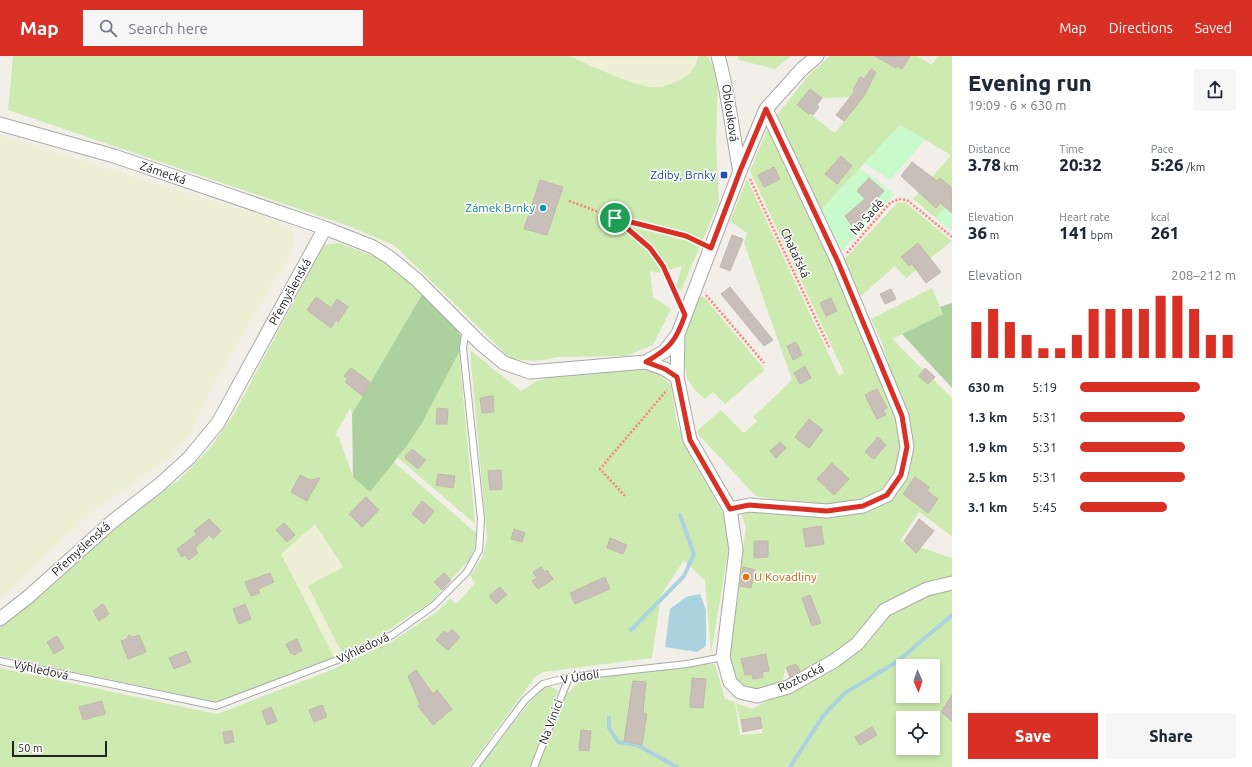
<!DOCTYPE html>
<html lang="en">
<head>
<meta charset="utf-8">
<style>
	:root { --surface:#fff; --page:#f6f6f7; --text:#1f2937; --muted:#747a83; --accent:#d93025 }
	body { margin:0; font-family:Ubuntu,sans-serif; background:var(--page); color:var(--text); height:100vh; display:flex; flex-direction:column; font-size:15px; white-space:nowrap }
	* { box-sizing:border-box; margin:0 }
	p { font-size:13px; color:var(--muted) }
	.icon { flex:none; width:22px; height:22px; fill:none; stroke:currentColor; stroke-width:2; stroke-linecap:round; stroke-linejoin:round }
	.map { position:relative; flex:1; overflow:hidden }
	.details { display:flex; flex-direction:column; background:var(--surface); width:300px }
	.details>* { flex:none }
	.needle { width:26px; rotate:177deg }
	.buttons { position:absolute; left:896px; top:603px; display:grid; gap:8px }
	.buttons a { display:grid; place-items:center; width:44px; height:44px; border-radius:0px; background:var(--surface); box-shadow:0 2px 6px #0003; font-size:20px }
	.scale { position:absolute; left:12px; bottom:10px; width:95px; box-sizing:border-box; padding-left:4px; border:2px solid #222; border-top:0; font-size:11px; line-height:14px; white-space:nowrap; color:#222; -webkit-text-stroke:3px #fff; paint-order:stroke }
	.pin { position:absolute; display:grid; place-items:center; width:34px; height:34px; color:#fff; margin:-17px; border:2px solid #fff; border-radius:50%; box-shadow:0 1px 4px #0007 }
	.round { display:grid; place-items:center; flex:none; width:42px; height:42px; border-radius:0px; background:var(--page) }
	.head { display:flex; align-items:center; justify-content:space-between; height:68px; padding:0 16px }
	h1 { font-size:22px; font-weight:800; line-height:30px }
	.metrics { display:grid; grid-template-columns:repeat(3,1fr); gap:6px; height:68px; padding:4px 16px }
	.metrics div { display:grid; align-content:center }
	.metrics b { font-size:17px; font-weight:800 }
	.metrics small { font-size:11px; font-weight:400 }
	.metrics p { font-size:11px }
	.chart { height:112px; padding:8px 16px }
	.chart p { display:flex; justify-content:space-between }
	.chart svg { width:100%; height:72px; margin-top:4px; stroke:var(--accent); stroke-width:6 }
	.action { display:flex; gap:8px; margin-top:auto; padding:8px 16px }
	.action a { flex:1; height:46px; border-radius:0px; background:var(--accent); color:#fff; font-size:16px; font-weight:800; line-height:46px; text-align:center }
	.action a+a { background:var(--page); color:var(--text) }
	ul { padding:0 16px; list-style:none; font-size:13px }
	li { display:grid; grid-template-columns:64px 48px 1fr; align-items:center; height:30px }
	li i { height:10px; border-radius:5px; background:var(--accent) }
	header { display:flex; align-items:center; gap:24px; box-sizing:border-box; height:56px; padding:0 20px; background:var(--accent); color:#fff }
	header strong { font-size:19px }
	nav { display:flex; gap:22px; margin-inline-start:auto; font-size:14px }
	.search { width:280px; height:36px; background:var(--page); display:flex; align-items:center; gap:10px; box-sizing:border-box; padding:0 14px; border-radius:0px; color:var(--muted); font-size:15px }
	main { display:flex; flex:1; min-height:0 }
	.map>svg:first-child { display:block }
	.farmland { fill:#eef0d5 }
	.grass { fill:#cdebb0; fill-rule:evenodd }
	.forest { fill:#add19e }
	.park { fill:#c8facc }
	.water { fill:#aad3df }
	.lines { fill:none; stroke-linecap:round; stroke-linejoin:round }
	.stream { stroke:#aad3df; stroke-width:4 }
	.building { fill:#c7bfb8; stroke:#c4b6ab }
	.lane-casing { stroke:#a9a9a9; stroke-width:8 }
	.street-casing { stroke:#a9a9a9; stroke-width:15 }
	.path { stroke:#fa8072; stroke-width:2.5; stroke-dasharray:2 2; stroke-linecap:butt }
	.lane { stroke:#fff; stroke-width:6 }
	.street { stroke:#fff; stroke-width:13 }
	.route-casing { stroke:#fff; stroke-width:8 }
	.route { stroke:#d93025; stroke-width:5 }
	.transit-dot { fill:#1a4fb4; stroke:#fff; stroke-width:1.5 }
	.culture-dot { fill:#0f9aa8; stroke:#fff; stroke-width:1.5 }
	.food-dot { fill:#e8710a; stroke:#fff; stroke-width:1.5 }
	.labels { text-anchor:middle; stroke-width:3; stroke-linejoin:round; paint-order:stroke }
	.street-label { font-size:12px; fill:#222; stroke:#fff }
	.transit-label { font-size:12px; fill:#164399; stroke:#fff; text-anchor:end }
	.culture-label { font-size:12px; fill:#0d838f; stroke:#fff; text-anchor:end }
	.food-label { font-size:12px; fill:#c56008; stroke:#fff; text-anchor:start }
</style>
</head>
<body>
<header>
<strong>Map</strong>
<div class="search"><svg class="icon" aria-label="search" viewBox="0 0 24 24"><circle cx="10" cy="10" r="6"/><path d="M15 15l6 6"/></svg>Search here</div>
<nav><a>Map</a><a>Directions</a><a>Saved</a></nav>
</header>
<main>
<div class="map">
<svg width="952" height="711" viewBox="0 0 952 711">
	<rect width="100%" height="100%" fill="#f2efe9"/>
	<path class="farmland" d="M569,0H697L690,18L679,25L656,31L642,30Z
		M0,79L275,164L292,175L295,185L288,203L213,329L190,379L168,403L93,455L0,544Z
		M315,468L343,512L308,530L342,597L334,601L281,498Z"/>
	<path class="grass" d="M13,0H569C588,8 637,32 655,31C665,31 678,26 686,20C693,15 697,8 698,0H708L718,21L716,86L719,150H717L681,235L676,231L682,210L658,217L650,215L653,241L671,253L653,289L626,300L559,301L534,305L511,303L394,189L346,169L8,54Z
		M737,0H791L775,13L739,4Z
		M830,0H917L932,9L938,0H952V143L936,162L913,143L951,99L900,69L820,155L778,66L777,59L809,19ZM810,32L822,42L850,41L858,46L835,77L798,49Z
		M769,69L884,321L899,375L902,392L900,409L886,431L878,436L859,445L839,449L789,447L756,440L696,376L721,354L744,377L757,365L753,361L792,324L744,187L747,177L730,165L747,123L839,320L844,317L750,115Z
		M905,146L952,185L906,222L895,210L861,240L844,204L897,147Z
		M339,187L381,203L424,235L352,358L350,352L335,379L339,381L353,421L370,435L394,406L476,477L475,491L469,504L430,547L385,576L342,597L308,530L343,511L315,468L281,498L334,601L216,646L0,600V569L125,461L179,424L211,391L234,358L324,189Z
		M932,232L943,258L892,283L923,314L919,320L928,328L933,323L952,342V480L919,456L900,485L952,502V521L928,528L843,596L801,617L796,608L785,613L783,625L753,635L734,627L726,600L746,472L742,459L749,454L851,457L906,420L913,398V387L881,284L871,263Z
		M698,240L704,241L765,314L725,348L713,336L705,343L695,334L687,323L683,297V281Z
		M470,294L521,335C526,332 532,327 537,325C568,315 621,315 655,314L671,329L677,367L690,399L732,473L711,597L705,525L684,504L661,539L652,602L544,616L536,620L469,711H0V612L217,658L329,615L391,586L438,555L450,542L456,548L475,527L470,520L482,502L487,482Z
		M459,296L475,468L398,402L422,367Z
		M952,531V711H538L567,637L586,621L675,610L715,608L725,643L735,646L740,679L762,677L760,661L740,664L736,647L752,653L805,624L888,556ZM903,610H933V640H903ZM903,662H933V692H903Z
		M545,627L558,635L530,711H479Z"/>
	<path class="forest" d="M424,235L436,247L465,285L422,367L406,391L370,436L353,421L352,358Z
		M952,247V332L902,278L943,258L940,251Z"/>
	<path class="park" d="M900,69L925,84L890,124L865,107Z
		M860,112L895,138L840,197L820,155Z
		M952,143V175L936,162Z"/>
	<path class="water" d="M700,538L706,554V590L697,596L665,591L670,553L686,541Z"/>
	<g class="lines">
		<path class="stream" d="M631,574L684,520L694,498L680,459
			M609,662V672L618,686L637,689L677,711
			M790,711L823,660L845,637L898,605L952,559"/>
	</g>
	<path class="building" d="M875,0H910L902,13L897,10L896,12Z
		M871,13L876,16L864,40L844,65L836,59L855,35L853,34L860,21L864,23Z
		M810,33L822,42L817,49L819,51L813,59L810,57L809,58L797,49Z
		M841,100L852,110L837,128L825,118Z
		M912,106L937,125L940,122L951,131L952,157L940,147L936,152L901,120Z
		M774,111L780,123L764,131L758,119Z
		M869,122L884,135L860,161L862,164L853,171L845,160L865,143L857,135Z
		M540,124L563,131L547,179L524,173Z
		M732,179L743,183L730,215L720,211Z
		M918,187L941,216L926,227L912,208L909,210L901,201Z
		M730,231L773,284L764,290L721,238Z
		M891,233L896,243L885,248L880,238Z
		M316,241L331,252L337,243L348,251L338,266L336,264L331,272L307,254Z
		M831,242L837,255L826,260L820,247Z
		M796,286L802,299L793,304L787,290Z
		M805,310L811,322L800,328L794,317Z
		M351,312L370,326L363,340L345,326L348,323L344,320Z
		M925,312L935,321L928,328L919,320Z
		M877,333L887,352L883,354L886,359L877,363L865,339Z
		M493,340L494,356L482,357L480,342Z
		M437,352L448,353L447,368H436Z
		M809,363L823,374L809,392L795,381Z
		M878,381L886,389L874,403L865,396Z
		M780,386L786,392L776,402L770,395Z
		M412,393L426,404L418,413L406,403L405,400Z
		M832,407L849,423L834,439L817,423Z
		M501,414L502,433L490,434L488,415Z
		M438,418L455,420L453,432L436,429Z
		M300,419L310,424L320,422L307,445L291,436Z
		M915,421L929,431L927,435L938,443L928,457L903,438Z
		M366,441L379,454L362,471L349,458Z
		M422,445L434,455L424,468L412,458Z
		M209,463L221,475L213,483L209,479L195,492L198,497L189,504L185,499L182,501L177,493L197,478L194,475Z
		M919,463L934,475L916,497L904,485Z
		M284,467L295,479L287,486L276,474Z
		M821,470L824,488L806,491L803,473Z
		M514,473L525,477L522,486L511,483Z
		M610,482L627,489L623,498L607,492Z
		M754,485H768V501L754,502Z
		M541,511L545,516L547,514L553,523L538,533L532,525L537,522L533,516Z
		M743,511L755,514L751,532L740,530Z
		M270,517L274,526L258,533L260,537L251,540L245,526Z
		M444,517L451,524L442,534L434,526Z
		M605,521L610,533L575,548L570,537Z
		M500,531L507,539L496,548L489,540Z
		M810,539L821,567L812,570L802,542Z
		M103,548L109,558L99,565L93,555Z
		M245,548L251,563L239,568L233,553Z
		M452,573L460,581L448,594L436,584L444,575L448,578Z
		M129,579L133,581L139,579L146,596L128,603L121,585L127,583Z
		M57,580L64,592L54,598L47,586Z
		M297,583L302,595L294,599L293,597L291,598L286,588Z
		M186,595L191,606L174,613L169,602Z
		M766,598L769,615L762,616L763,621L753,623L752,618L745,619L741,603Z
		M796,608L800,615L790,621L786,612Z
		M416,614L433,638L437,634L452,653L433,669L418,650L420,649L408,620Z
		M692,622L706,623L703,652L690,651Z
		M633,625L646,626L643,657L647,658L642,689L624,685Z
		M952,639V665L941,656Z
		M102,645L105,658L83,664L79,651Z
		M322,649L327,661L314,666L309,654Z
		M271,651L277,665L267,669L262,655Z
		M760,661L762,672L743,676L741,664Z
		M872,671L877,679L860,689L855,681Z
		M581,674L591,675L589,695L579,694Z
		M232,675L234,686L225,688L223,676Z"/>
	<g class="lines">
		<defs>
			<path id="lane" d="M0,605L216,650L340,603L392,579L433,550L467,516L479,494L481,463L463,292L466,272
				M475,711L525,644L543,628L569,621L687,608L723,601
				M534,711L569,621"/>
			<path id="street" d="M718,0C729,38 732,77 740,115
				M0,68L114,100L325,172L373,191L389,201L417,224L480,287L504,307L530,316L646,306L665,313L677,321L690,384L730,453L736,494L723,601L730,626L740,636L757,640L788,631L834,605L857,588L885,554L927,533L952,527
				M646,306L665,295L678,278
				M677,321L678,278L740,115L766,53L801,14L817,0
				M730,453L749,449L827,455L863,450L887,439L901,419L907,391L902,360L838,206L766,53
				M0,563L28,541L113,465L158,430L189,402L218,367L325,172"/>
		</defs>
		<use href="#lane" class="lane-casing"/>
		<use href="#street" class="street-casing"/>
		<path class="path" d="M750,123L829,291
			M569,145L615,162L686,180L701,187
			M616,163L650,192L663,210L678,244
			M847,197L890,147L899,143L907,144L952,181
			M706,239L764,307
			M625,440L600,413L667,334"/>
		<use href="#lane" class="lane"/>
		<use href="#street" class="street"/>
	</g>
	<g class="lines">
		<defs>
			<path id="route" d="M766,53L838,206L902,360L907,391L901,419L887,439L863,450L827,455L749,449L730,453L690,384L677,321L665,313L646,306C670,292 676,285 685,259L663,210L650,192L615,162L686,180L711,192L740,115Z"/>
		</defs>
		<use href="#route" class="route-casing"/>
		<use href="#route" class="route"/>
	</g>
	<rect class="transit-dot" x="720" y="115" width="8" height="8" rx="2"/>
	<circle class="culture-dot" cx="543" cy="152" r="4"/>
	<circle class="food-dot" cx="746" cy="521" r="4"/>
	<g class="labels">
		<g class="street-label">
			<text transform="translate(730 57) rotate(82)" y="4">Oblouková</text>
			<text transform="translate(163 117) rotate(19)" y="4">Zámecká</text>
			<text transform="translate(867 161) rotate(-48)" y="4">Na Sadě</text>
			<text transform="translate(795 197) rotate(65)" y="4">Chatařská</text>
			<text transform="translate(290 236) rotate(-61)" y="4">Přemyšlenská</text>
			<text transform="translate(81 493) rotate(-42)" y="4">Přemyšlenská</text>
			<text transform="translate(363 592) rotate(-25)" y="4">Výhledová</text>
			<text transform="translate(41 614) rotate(12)" y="4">Výhledová</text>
			<text transform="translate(580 621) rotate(-9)" y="4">V Údolí</text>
			<text transform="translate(801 622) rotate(-26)" y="4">Roztocká</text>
			<text transform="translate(551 666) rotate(-69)" y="4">Na Vinici</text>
		</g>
		<g class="transit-label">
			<text x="716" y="123">Zdiby, Brnky</text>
		</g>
		<g class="culture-label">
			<text x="535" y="156">Zámek Brnky</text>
		</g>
		<g class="food-label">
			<text x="754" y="525">U Kovadliny</text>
		</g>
	</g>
</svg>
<div class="buttons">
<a><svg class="needle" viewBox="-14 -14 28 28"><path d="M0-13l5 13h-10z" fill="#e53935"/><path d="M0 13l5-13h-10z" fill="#747a83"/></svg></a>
<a><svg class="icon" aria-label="locate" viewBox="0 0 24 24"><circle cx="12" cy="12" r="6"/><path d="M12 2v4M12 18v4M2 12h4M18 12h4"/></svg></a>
</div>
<div class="scale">50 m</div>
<div class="pin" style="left:615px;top:162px;background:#1e9e55"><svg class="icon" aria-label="arrive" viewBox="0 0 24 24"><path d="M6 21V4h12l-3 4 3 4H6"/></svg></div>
</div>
<section class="details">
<div class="head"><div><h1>Evening run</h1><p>19:09 · 6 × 630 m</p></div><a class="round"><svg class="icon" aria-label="share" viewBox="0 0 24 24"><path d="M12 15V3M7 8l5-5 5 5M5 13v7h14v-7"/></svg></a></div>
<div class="metrics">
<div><p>Distance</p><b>3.78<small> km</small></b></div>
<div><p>Time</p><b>20:32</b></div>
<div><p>Pace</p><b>5:26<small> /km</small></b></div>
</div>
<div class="metrics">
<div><p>Elevation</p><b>36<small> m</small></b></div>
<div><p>Heart rate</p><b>141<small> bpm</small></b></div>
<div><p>kcal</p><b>261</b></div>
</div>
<div class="chart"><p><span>Elevation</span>208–212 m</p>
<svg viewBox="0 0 160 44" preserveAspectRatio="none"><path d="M5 44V22M15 44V14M25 44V22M35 44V30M45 44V38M55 44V38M65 44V30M75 44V14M85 44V14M95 44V14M105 44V14M115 44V6M125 44V6M135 44V14M145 44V30M155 44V30"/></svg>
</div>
<ul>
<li><b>630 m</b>5:19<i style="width:77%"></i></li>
<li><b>1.3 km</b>5:31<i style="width:67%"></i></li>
<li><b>1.9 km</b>5:31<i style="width:67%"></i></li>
<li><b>2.5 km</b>5:31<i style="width:67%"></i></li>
<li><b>3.1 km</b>5:45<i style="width:56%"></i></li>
</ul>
<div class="action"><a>Save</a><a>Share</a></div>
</section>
</main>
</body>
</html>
